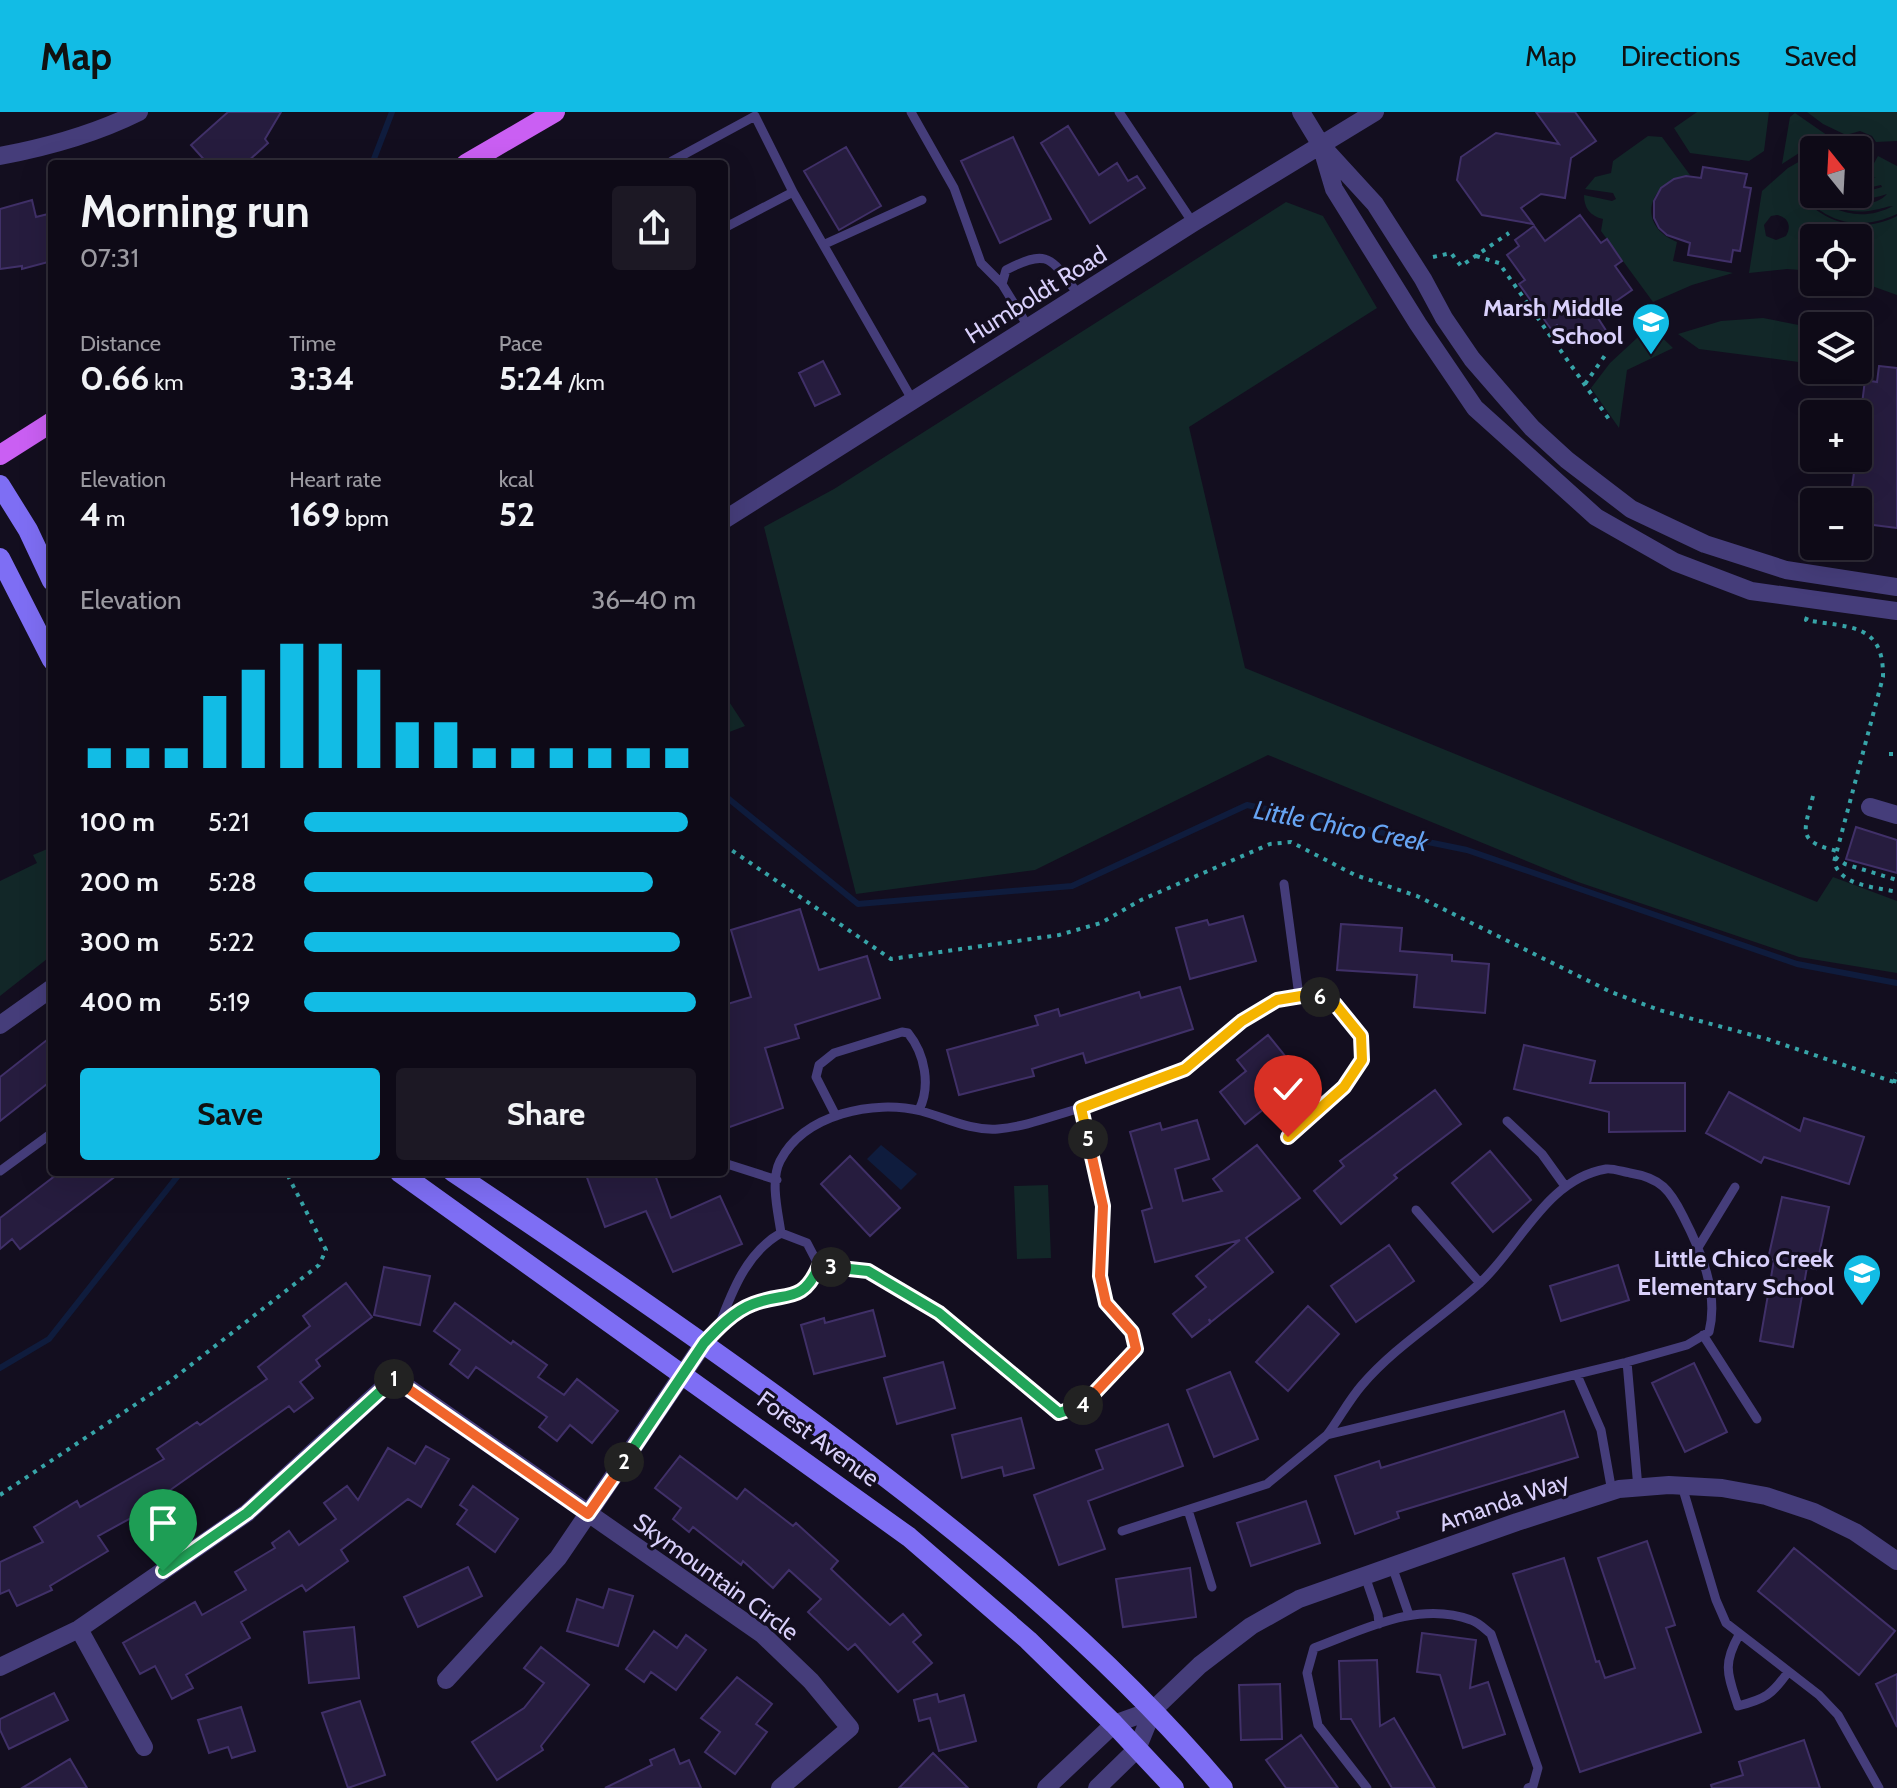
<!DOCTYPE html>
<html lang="en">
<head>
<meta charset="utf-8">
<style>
	:root { --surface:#0e0a17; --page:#1c1824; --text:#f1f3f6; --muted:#9b9aa1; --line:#2e2b36; --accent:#12bce5 }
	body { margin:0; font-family:Cabin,sans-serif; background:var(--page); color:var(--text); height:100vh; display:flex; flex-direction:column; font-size:30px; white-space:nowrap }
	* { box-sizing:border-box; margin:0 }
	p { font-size:26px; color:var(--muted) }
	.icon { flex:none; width:44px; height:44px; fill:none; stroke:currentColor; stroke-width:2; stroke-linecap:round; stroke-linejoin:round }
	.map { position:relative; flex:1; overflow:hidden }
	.panel { position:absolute; left:48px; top:48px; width:680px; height:1016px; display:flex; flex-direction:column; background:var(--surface); border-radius:8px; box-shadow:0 8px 32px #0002,0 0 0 2px var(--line) }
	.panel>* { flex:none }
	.needle { width:52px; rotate:342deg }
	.tools { position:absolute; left:1800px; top:24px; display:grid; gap:16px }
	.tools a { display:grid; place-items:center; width:72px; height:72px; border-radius:8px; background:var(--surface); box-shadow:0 8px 32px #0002,0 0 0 2px var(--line); font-size:40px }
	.pin { position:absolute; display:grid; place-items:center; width:68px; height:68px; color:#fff; margin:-82px -34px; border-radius:50% 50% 50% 0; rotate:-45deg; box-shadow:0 0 8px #0007 }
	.pin .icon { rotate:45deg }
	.km { position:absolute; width:40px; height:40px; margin:-20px; border-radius:50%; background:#222; color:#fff; font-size:22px; line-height:40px; text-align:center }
	.round { display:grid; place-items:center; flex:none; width:84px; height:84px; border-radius:8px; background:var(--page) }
	.summary { display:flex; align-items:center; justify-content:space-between; height:136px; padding:0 32px }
	h1 { font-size:44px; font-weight:700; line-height:60px }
	.stats { display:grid; grid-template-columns:repeat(3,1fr); gap:12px; height:136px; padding:8px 32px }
	.stats div { display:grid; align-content:center }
	.stats b { font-size:34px; font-weight:700 }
	.stats small { font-size:22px; font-weight:400 }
	.stats p { font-size:22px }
	.chart { height:224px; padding:16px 32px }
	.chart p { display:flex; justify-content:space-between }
	.chart svg { width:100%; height:144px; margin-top:8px; stroke:var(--accent); stroke-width:6 }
	.button { display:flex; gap:16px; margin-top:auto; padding:16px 32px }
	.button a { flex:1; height:92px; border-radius:8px; background:var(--accent); color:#111; font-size:32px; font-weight:700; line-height:92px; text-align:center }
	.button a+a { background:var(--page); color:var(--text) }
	ul { padding:0 32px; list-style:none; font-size:26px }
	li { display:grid; grid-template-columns:128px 96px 1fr; align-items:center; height:60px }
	li i { height:20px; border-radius:10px; background:var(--accent) }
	header { display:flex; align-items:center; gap:48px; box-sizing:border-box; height:112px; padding:0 40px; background:var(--accent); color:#111 }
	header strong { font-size:38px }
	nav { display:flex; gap:44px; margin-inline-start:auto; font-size:28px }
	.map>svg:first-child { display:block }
	.green { fill:#122728; fill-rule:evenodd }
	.water { fill:#0f1c3d }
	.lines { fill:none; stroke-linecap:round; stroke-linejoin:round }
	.stream { stroke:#0f1c3d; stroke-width:6 }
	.building { fill:#261c3e; stroke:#403068; stroke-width:2 }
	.path { stroke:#37a4a8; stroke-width:4; stroke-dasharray:4 6; stroke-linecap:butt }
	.lane { stroke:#453d7a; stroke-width:9 }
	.street { stroke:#453d7a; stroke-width:18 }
	.secondary { stroke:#7e6ef4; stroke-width:20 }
	.primary { stroke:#ca5ff3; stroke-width:20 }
	.split-1-casing { stroke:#fff; stroke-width:16 }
	.split-2-casing { stroke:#fff; stroke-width:16 }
	.split-3-casing { stroke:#fff; stroke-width:16 }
	.split-4-casing { stroke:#fff; stroke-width:16 }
	.split-5-casing { stroke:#fff; stroke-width:16 }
	.split-6-casing { stroke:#fff; stroke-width:16 }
	.split-7-casing { stroke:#fff; stroke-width:16 }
	.split-1 { stroke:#22a559; stroke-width:10 }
	.split-2 { stroke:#f0652b; stroke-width:10 }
	.split-3 { stroke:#22a559; stroke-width:10 }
	.split-4 { stroke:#22a559; stroke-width:10 }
	.split-5 { stroke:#f0652b; stroke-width:10 }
	.split-6 { stroke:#f5b400; stroke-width:10 }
	.split-7 { stroke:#f5b400; stroke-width:10 }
	.labels { text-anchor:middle; stroke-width:6; stroke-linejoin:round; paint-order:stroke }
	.street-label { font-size:24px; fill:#d9d0fb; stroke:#130e1f }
	.poi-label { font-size:24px; font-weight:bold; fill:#d9d0fb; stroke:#130e1f; text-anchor:end }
	.water-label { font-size:26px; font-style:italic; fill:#66a4f3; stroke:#130e1f }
</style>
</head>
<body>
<header>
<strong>Map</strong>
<nav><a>Map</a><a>Directions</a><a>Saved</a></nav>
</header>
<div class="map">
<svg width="1897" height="1676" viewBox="0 0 1897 1676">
	<rect width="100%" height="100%" fill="#130e1f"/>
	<path class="green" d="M1697,0H1769L1764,39L1749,49L1690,41L1674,16Z
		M1807,0H1897V29L1876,30L1872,24L1860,19L1846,23L1823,12Z
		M1795,1L1834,28L1810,34L1782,52L1790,5Z
		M1648,24L1662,25L1690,63C1648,69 1635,113 1677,130L1673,149L1733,161L1692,173L1653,190L1601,119L1603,107C1590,104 1584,96 1584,83L1612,89L1616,87L1613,81L1585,77L1595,65L1611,61L1613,49Z
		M1814,41V79L1810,76L1809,77C1831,102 1863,110 1893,94C1888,94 1881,97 1874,98C1852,103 1833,96 1817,82C1840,82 1867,103 1887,82C1869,88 1853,90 1835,82H1858L1882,75L1881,73L1858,78V70L1876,65L1858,67V57L1873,53L1878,44L1897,54V102C1872,114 1844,115 1821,99C1813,95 1807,87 1801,84C1826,112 1862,122 1897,104V183L1858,169V126H1814V159L1787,157L1749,161L1762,79L1788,56ZM1777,103C1788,105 1792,114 1786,124L1776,128L1766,124L1764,113L1771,104Z
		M1286,90L1323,104L1377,196L1189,315L1245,556L1817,790L1833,765L1897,789V861L1799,845L1578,770L1268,643L1035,758L856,782L764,415L834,377Z
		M1763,206L1814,216V252L1699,237L1678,222L1721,209Z
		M1650,214L1673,236L1627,258L1619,316L1591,276L1610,251Z
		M724,582L745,614L724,622Z
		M52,735V843L0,884V769L37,751L33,743Z
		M1048,1073L1051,1146L1017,1147L1014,1074Z"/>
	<path class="water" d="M881,1033L917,1062L901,1078L867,1047Z"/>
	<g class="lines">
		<path class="stream" d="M372,52L392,0
			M724,683L858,792L1072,774L1247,693L1467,738L1797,852L1897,871
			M0,1256L49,1227L181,1060"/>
	</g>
	<path class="building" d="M228,0H281L265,27L268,31L245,52H208L191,33Z
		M1536,0H1575L1596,29L1571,46L1565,86L1541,82L1521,96L1533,112L1482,103L1457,68L1461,45L1496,21L1559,32Z
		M1068,14L1099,63L1117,51L1128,69L1137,64L1145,76L1090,111L1041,31Z
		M1013,25L1051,107L1000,131L961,49Z
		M846,35L881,94L839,118L804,59Z
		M1703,55L1747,62L1744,75L1751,76L1740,139L1733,138L1731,150L1688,143L1690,131L1667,123L1659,116L1654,106V89L1661,76L1674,67L1686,64L1701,66Z
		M32,88L36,105L52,101V149L22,157V154L0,157V97Z
		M1580,103L1601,131L1607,127L1622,149L1615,154L1632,178L1596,203L1607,220L1593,229L1588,223L1573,234L1557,213L1551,217L1519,172L1525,168L1507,143L1519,134L1515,128L1534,114L1545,129Z
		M823,249L840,282L815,294L799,261Z
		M1879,254L1897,256V416L1858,411V390H1850L1856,346H1858V292H1862L1865,268L1877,270Z
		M1856,715L1897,728V761L1846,747Z
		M800,797L819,858L867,844L880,886L795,913L799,926L765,936L783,996L724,1017V893L751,885L731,818Z
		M1243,804L1256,849L1190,867L1176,816L1207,808L1209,813Z
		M1341,812L1402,816L1400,839L1452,843V849L1489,852L1485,901L1414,895L1417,863L1337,858Z
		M1180,875L1193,917L1086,951L1083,941L1032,957L1034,964L959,983L947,938L1038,913L1035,904L1058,897L1060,904L1139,880L1141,886Z
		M1268,923L1303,966L1245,1012L1220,980L1246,959L1237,948Z
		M52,924V968L0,1009V965Z
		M1524,933L1595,949L1590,971H1685V1019L1609,1020V1000L1514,977Z
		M1435,978L1461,1012L1394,1063L1397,1066L1341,1112L1314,1079L1344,1054L1340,1049Z
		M1729,980L1800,1019L1804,1006L1864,1025L1849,1072L1764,1045L1761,1051L1706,1021Z
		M1197,1008L1209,1047L1175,1057L1183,1089L1222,1079L1213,1067L1257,1033L1300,1086L1246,1126L1273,1160L1211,1210L1209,1207L1210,1211L1192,1225L1173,1202L1206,1175L1196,1164L1240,1128L1155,1150L1142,1099L1152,1096L1130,1020L1160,1011L1162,1018Z
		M1490,1039L1531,1088L1493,1120L1452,1071Z
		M850,1044L900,1096L870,1124L821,1072Z
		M60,1060H121L20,1137L12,1127L0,1137V1106Z
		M585,1060H654L671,1106L720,1084L742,1132L673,1160L646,1099L605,1115Z
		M1782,1085L1829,1095L1816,1157L1807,1155L1793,1235L1760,1229L1774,1148L1768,1147Z
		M1389,1133L1414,1169L1356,1210L1331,1174Z
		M1618,1153L1629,1188L1561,1209L1550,1174Z
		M384,1155L430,1164L420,1213L374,1203Z
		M346,1171L372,1205L316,1248L320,1254L300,1270L313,1286L294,1300L289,1294L159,1386L169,1403L150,1414L142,1400L98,1424L108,1439L50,1474L52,1478L17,1494L9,1478L0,1482V1450L43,1430L34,1415L77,1389L80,1395L164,1347L157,1337L197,1310L200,1313L267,1267L258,1255L310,1214L303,1204Z
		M455,1191L511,1232L513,1229L547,1253L538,1265L564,1283L577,1267L618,1299L592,1331L570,1313L557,1329L539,1315L547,1305L476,1255L468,1266L450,1252L460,1238L434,1219Z
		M1308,1194L1339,1222L1288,1279L1256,1250Z
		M873,1198L885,1244L814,1262L801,1213L824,1206L825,1211Z
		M943,1250L955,1296L897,1312L884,1266Z
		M1694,1251L1727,1320L1685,1340L1652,1271Z
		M1230,1260L1258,1327L1214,1345L1187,1278Z
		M1564,1299L1578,1345L1397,1400L1399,1406L1355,1422L1335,1364L1379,1349L1381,1356Z
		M1021,1306L1034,1356L1004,1364L1002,1355L962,1366L952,1323Z
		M1168,1312L1183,1354L1088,1389L1105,1437L1059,1453L1034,1383L1103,1357L1096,1338Z
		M426,1334L449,1347L421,1395L408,1387L341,1438L348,1449L306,1479L302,1473L241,1510L250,1526L186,1563L193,1576L172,1587L155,1554L140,1562L123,1531L195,1490L202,1503L246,1478L235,1460L275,1436L272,1431L289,1419L299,1433L336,1407L324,1391L347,1374L358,1388L388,1336L415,1352Z
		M680,1344L737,1387L745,1377L793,1414L796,1411L838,1449L831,1457L890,1513L903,1502L921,1523L913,1530L932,1551L898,1580L855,1532L848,1538L808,1500L821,1487L789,1458L773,1476L743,1449L741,1453L693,1415L689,1420L673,1407L681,1396L655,1376Z
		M473,1374L518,1407L495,1440L457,1412L467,1398L460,1393Z
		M1306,1389L1320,1431L1251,1454L1237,1411Z
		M1647,1429L1675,1513L1666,1516L1701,1620L1580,1660L1513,1462L1564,1446L1596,1550L1599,1549L1605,1566L1635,1556L1598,1446Z
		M1794,1436L1895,1519L1859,1563L1758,1479Z
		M468,1455L482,1484L418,1515L404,1485Z
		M1190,1456L1196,1505L1123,1515L1116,1467Z
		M609,1477L633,1484L618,1534L567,1519L577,1487L603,1496Z
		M354,1515L359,1566L309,1571L304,1520Z
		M654,1519L677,1536L686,1523L706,1538L676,1578L651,1560L644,1570L626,1557Z
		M1422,1521L1476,1528L1470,1576L1488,1570L1505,1622L1463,1636L1440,1563L1417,1560Z
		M541,1535L589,1573L541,1634L543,1638L497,1668L472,1630L524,1596L544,1571L524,1556Z
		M1377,1548L1380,1614L1394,1606L1435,1676H1392L1351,1607H1341L1339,1549Z
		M1897,1562V1615L1876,1572Z
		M737,1565L772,1592L756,1612L767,1620L735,1662L705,1640L720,1620L701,1606Z
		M1280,1572L1282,1627L1241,1628L1239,1573Z
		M54,1581L68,1608L9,1637L0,1618V1607Z
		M937,1582L939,1590L964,1583L976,1629L939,1639L930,1606L919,1609L914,1588Z
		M360,1589L385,1663L348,1676L322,1601Z
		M241,1595L255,1639L232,1646L228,1635L209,1641L198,1608Z
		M1301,1623L1338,1676H1286L1266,1648Z
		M1804,1628L1820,1676H1712L1711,1673L1743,1663L1739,1650Z
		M674,1637L680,1652L689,1648L701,1676H605L652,1653L650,1648Z
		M933,1641L968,1676H899Z
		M70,1647L87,1676H22Z"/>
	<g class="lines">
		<path class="path" d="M1476,144L1499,151L1611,310
			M1433,145L1451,141L1461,154L1509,121
			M1585,272L1606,242
			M1807,505L1806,508C1848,516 1884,510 1883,565L1834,750C1841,774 1875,775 1897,780
			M1889,642H1897
			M1813,684C1804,720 1796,729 1837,739
			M724,733L891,847L1059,823L1101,811L1141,788L1270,732L1291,730L1355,763L1417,784L1611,880L1659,898L1767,927L1897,971
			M1835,745L1845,752L1897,768
			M1894,971L1897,961
			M0,1383L169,1270L319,1153L326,1138L286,1060"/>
		<path class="lane" d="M911,0L954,76L981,151L1002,172
			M1119,0L1193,111
			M672,49L755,4L793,80
			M728,114L793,80L913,289
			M825,132L922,88
			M1029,216L1002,172L1006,158C1052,134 1051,149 1080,184
			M1284,772L1299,884
			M836,1004L816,965L819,953L834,941L902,920L908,921C925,942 931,974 919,998
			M1507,1009L1542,1042L1565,1074
			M724,1051L777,1068
			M0,1059L52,1021
			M1416,1098L1480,1171
			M781,1121C778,1100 770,1069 780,1049C804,1002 874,987 921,999C947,1006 970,1019 998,1017C1025,1015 1055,1003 1081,996
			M1699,1134L1735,1075
			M819,1154L868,1159L939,1201L1059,1301L1087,1292L1136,1237L1132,1220L1106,1191L1100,1164L1103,1094L1081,996C1111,986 1158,973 1185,957C1205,945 1221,924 1241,910C1286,877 1326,868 1359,921C1380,956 1311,1005 1288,1025
			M1703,1223L1757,1307
			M704,1231C717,1217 734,1199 753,1192C786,1179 802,1192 819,1154L807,1131L781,1121C747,1140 732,1179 719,1214
			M1627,1250L1638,1376
			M1577,1263L1601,1318L1612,1380
			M1682,1374L1716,1488L1726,1511L1819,1583L1838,1603L1879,1676
			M1188,1398L1212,1475
			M1122,1419L1267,1372L1327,1323L1627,1250L1687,1233L1709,1220C1719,1181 1701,1139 1683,1104C1670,1078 1661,1066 1630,1061C1623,1060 1613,1056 1606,1057C1547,1067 1521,1132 1482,1169C1444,1205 1396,1233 1362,1273C1349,1288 1339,1307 1327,1323
			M1392,1454L1409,1503
			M1365,1464L1378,1502L1379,1512
			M1739,1523C1722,1553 1728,1563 1738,1594C1765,1587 1772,1583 1788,1560
			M1367,1676L1318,1613L1307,1561L1314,1536C1363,1518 1418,1488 1471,1508C1478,1510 1485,1517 1491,1522L1538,1656L1533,1674L1528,1676"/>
		<path class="street" d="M1301,0L1321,33L1375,92L1423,167L1444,206L1472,247L1532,316L1567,348L1631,397L1705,432L1786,458L1897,475
			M1323,40L1334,77L1418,212L1475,296L1596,405L1675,450L1751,479L1897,499
			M0,44C48,35 95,22 139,0
			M724,408L1193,111L1375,0
			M1870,695L1897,703
			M0,913L52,876
			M79,1517L144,1635
			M0,1555L79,1517L247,1401L394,1266L762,1522L811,1569L850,1616L780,1676
			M446,1568L558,1446L704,1231
			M1046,1676L1114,1612L1153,1598L1200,1553L1251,1514L1299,1487L1517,1410L1619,1377L1669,1373L1722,1376L1766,1384L1814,1400L1855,1420L1897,1449
			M1097,1676L1137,1637L1153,1598"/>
		<path class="secondary" d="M0,373L28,418L52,469
			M0,446L52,548
			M399,1060L909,1425L1028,1528L1114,1612L1174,1676
			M453,1060C574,1141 694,1223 812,1310C960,1419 1104,1535 1223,1676"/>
		<path class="primary" d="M466,52L555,0
			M0,343L52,310"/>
	</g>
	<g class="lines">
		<defs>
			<path id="split-1" d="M163,1459L247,1401L394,1267"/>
			<path id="split-2" d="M394,1267L588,1402L624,1350"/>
			<path id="split-3" d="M624,1350L704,1231C717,1217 734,1199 753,1192C786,1179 802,1193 819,1154L831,1155"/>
			<path id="split-4" d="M831,1155L868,1159L939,1201L1059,1301L1083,1293"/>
			<path id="split-5" d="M1083,1293L1136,1237L1132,1220L1106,1191L1100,1164L1103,1094L1088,1027"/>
			<path id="split-6" d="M1088,1027L1081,996L1185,957L1242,909L1277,888L1313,882L1320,885"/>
			<path id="split-7" d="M1288,1025L1344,975L1362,948L1361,924L1335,892L1320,885"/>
		</defs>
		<use href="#split-1" class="split-1-casing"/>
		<use href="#split-2" class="split-2-casing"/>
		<use href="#split-3" class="split-3-casing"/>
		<use href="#split-4" class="split-4-casing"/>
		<use href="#split-5" class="split-5-casing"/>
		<use href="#split-6" class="split-6-casing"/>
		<use href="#split-7" class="split-7-casing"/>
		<use href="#split-1" class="split-1"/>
		<use href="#split-2" class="split-2"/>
		<use href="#split-3" class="split-3"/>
		<use href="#split-4" class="split-4"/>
		<use href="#split-5" class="split-5"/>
		<use href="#split-6" class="split-6"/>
		<use href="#split-7" class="split-7"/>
	</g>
	<defs>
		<symbol id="school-pin" viewBox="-11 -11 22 30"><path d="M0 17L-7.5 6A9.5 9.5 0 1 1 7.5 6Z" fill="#12bce5" stroke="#130e1f"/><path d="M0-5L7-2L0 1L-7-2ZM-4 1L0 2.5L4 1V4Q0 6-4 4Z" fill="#fff"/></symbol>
	</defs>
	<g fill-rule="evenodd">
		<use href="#school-pin" x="1629" y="188" width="44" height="60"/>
		<use href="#school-pin" x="1840" y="1139" width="44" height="60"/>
	</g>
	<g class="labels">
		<g class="street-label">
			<text transform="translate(1036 183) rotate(-32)" y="8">Humboldt Road</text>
			<text transform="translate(818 1327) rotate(36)" y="8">Forest Avenue</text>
			<text transform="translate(1504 1390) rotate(-19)" y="8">Amanda Way</text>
			<text transform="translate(716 1465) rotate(36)" y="8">Skymountain Circle</text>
		</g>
		<g class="poi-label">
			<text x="1623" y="204">Marsh Middle<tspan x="1623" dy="28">School</tspan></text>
			<text x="1834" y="1155">Little Chico Creek<tspan x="1834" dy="28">Elementary School</tspan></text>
		</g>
		<g class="water-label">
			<text transform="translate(1341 714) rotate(11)" y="9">Little Chico Creek</text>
		</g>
	</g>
</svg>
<div class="tools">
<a><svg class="needle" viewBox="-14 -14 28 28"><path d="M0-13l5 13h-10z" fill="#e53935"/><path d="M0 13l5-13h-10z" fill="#9b9aa1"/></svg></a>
<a><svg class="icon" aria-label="locate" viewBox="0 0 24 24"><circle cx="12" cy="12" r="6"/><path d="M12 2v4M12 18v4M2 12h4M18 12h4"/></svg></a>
<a><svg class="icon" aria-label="layers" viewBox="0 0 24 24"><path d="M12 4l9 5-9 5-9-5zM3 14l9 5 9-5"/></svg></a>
<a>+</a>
<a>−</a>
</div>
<div class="pin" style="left:163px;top:1459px;background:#1e9e55"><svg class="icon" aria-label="arrive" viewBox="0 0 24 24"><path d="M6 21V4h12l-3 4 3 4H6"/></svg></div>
<div class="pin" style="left:1288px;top:1025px;background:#d93025"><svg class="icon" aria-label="check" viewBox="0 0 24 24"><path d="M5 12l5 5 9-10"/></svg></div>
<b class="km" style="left:394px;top:1267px">1</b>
<b class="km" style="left:624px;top:1350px">2</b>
<b class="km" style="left:831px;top:1155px">3</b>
<b class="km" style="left:1083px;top:1293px">4</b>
<b class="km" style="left:1088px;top:1027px">5</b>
<b class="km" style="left:1320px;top:885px">6</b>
<section class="panel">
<div class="summary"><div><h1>Morning run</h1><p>07:31</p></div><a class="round"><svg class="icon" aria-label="share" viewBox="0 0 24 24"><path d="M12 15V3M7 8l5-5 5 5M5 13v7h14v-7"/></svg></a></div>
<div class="stats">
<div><p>Distance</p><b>0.66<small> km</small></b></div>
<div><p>Time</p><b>3:34</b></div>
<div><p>Pace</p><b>5:24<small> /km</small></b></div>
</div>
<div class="stats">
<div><p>Elevation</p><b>4<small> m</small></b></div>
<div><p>Heart rate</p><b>169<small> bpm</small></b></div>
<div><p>kcal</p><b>52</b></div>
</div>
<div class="chart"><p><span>Elevation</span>36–40 m</p>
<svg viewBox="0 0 160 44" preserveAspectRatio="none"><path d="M5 44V38M15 44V38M25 44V38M35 44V22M45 44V14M55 44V6M65 44V6M75 44V14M85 44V30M95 44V30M105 44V38M115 44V38M125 44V38M135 44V38M145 44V38M155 44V38"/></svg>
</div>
<ul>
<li><b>100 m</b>5:21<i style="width:98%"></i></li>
<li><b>200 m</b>5:28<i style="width:89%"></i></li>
<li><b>300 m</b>5:22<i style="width:96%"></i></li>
<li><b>400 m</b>5:19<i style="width:100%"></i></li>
</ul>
<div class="button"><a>Save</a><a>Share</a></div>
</section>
</div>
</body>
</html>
